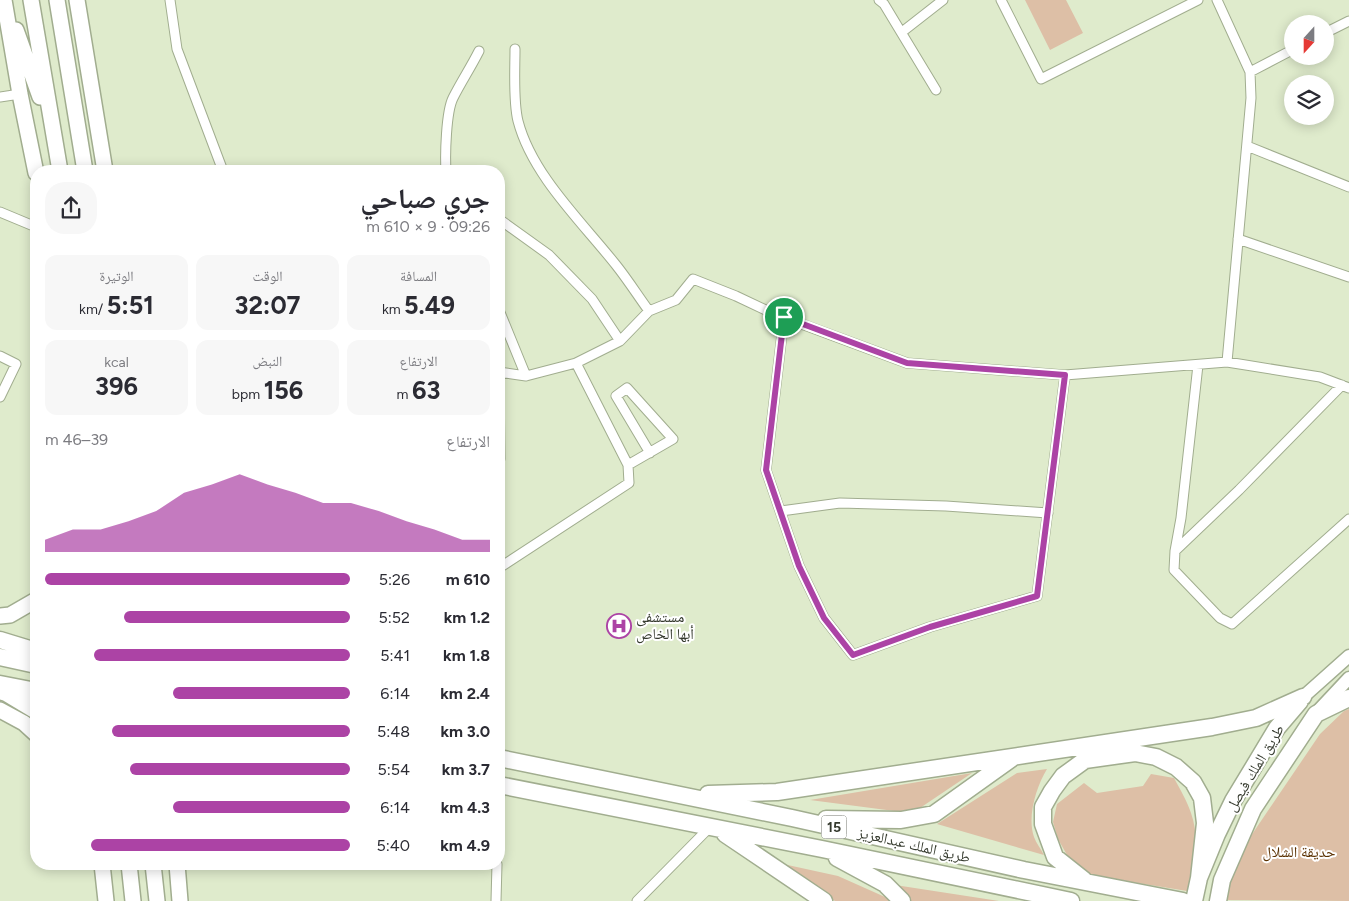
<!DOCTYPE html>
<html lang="ar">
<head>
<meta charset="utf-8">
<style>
	:root { --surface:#fff; --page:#f7f7f7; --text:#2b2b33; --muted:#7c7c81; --accent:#ac43a5 }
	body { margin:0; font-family:Figtree,"Noto Naskh Arabic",sans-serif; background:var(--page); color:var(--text); direction:rtl; height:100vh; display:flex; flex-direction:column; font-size:19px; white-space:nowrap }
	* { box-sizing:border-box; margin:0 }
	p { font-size:16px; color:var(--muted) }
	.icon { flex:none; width:28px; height:28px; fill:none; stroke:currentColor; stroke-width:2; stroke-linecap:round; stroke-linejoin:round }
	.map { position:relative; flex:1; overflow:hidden; direction:ltr }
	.side { position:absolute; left:30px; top:165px; width:475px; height:705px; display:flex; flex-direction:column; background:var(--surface); border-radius:20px; box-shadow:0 2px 12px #0003; direction:rtl }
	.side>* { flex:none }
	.needle { width:32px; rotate:201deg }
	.controls { position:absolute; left:1284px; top:15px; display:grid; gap:10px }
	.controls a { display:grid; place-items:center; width:50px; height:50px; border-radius:50%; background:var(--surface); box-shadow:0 2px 12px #0003; font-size:25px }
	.pin { position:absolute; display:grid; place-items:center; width:42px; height:42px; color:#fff; margin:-21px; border:2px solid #fff; border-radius:50%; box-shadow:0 1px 5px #0007 }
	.round { display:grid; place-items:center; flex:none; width:52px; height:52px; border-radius:20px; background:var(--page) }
	.headline { display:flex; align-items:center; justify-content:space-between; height:85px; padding:0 15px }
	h1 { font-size:28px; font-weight:700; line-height:38px }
	.figures { display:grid; grid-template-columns:repeat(3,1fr); gap:8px; height:85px; padding:5px 15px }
	.figures div { display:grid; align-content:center; border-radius:12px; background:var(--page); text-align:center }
	.figures b { font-size:25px; font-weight:700 }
	.figures small { font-size:14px; font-weight:400 }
	.figures p { font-size:14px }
	.chart { height:140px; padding:10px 15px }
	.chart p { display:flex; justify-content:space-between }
	.chart svg { width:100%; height:90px; margin-top:5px; fill:var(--accent); opacity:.7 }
	ul { padding:0 15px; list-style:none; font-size:16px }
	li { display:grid; grid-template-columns:80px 60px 1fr; align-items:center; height:38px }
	li i { height:12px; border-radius:6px; background:var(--accent) }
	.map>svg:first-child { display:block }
	.green { fill:#ddbfa6 }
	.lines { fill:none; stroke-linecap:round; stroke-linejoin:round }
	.street-casing { stroke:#a1ad8f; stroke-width:11 }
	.secondary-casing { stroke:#a1ad8f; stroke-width:15 }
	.primary-casing { stroke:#a1ad8f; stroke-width:18 }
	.highway-casing { stroke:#a1ad8f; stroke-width:19 }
	.street { stroke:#fff; stroke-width:9 }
	.secondary { stroke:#fff; stroke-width:12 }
	.primary { stroke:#fff; stroke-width:15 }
	.highway { stroke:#fff; stroke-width:16 }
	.route-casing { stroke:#fff; stroke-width:10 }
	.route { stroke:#ac43a5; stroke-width:6 }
	.labels { text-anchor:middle; stroke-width:4; stroke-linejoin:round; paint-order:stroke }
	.shield { fill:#fff; stroke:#72756d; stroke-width:1 }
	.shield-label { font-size:14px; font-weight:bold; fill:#353a2e }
	.poi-label { font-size:15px; fill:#353a2e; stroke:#fff; text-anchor:start }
	.street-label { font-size:15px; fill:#353a2e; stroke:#fff }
	.park-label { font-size:15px; fill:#5b3100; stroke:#fff }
</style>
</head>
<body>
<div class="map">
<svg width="1349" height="901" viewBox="0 0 1349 901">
	<rect width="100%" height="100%" fill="#dfebcc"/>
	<path class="green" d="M1025,0H1066L1083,33L1050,50Z
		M1349,709V901L1226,900L1238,855L1320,734L1344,711Z
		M1047,769C1036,787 1027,817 1034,837C1036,843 1041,849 1044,855L937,824L1017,773Z
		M972,773L920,808L902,812L810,800Z
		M1151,774L1174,778C1180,789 1187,801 1191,813C1200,838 1195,867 1187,891L1089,875L1067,855L1058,839L1053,822L1057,804L1084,783L1097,793L1143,786Z
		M783,864L838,876L894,901H835Z
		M895,885L999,901H910Z"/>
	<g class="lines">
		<defs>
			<path id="street" d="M170,0L177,49L223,171
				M879,0L884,4L936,90
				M1001,0L1041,79L1198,0
				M1217,0L1250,72L1251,98L1227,362
				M902,32L943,0
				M1325,33L1349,21
				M515,49C515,70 513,101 518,121C532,175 582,222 616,265C628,280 638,296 649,311
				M1250,72L1292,50
				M0,97L20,94
				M1247,146L1349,187
				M446,171C445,155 446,112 453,98C461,82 471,67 479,51
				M0,212L36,227
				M499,219L549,255L592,299L620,341
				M1238,239L1349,277
				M499,310L526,376
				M784,317L766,470L799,566L824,618L853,655L930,627L1037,596L1065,375
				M0,356L16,364L0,397
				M576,363L628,465
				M499,372L526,376L576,363L620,341L649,311L676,300L693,279L736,296L772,313L907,363L1065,375L1227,362L1320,377L1349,388
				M499,376L500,459
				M1342,385L1239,490L1175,551L1174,570L1220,618L1232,624L1349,519
				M781,511L840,503L946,506L1048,513
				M1175,551L1181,518L1198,365
				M499,568L629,483L628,465L673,439L627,388L616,396L650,453
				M499,815L500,785
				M496,901L497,864
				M637,901L710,827"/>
			<path id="secondary" d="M1303,697L1349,656
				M1319,710L1349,678"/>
			<path id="primary" d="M4,0L20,94L36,173
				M31,0L60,171
				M57,0L85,171
				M77,0L105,171
				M16,30L40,97
				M0,616L10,615L36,600
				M0,710L24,723L36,734
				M102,864L106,901
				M129,864L133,901
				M153,864L157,901
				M177,864L180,901"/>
			<path id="highway" d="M0,640L36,651
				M0,657L36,665
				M0,684L36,691
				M0,691L6,693L36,711
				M499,758L792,818L1024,870L1183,901
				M499,785L822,849L1071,901
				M708,794L777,792L1212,727L1256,718L1303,697
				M826,819L901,820L934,814L1011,759
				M725,834L824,901
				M837,858L885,884L902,901
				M1084,880L1055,857L1043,824V807L1052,791L1063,776L1085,760L1135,753L1156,757L1176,767L1193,782L1202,798L1205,823L1199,878
				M1194,901L1199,878L1217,834L1233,801L1277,728L1300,701
				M1218,901L1222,880L1253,809L1316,714L1349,698"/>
		</defs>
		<use href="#street" class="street-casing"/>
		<use href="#secondary" class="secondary-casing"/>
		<use href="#primary" class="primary-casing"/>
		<use href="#highway" class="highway-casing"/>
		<use href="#street" class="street"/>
		<use href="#secondary" class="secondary"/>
		<use href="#primary" class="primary"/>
		<use href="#highway" class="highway"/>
	</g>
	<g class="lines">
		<defs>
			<path id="route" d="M784,317L907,363L1065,375L1037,596L930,627L853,655L824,618L799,566L766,470Z"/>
		</defs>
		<use href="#route" class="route-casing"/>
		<use href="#route" class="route"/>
	</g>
	<defs>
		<symbol id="hospital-ring" viewBox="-11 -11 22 22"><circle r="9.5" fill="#fff" stroke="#ac43a5" stroke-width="1.5"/><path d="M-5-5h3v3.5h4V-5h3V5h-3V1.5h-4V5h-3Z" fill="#ac43a5"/></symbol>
	</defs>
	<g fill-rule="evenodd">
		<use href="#hospital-ring" x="605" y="612" width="28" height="28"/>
	</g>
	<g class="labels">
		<rect class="shield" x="821.5" y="815.5" width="25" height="23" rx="4"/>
		<g class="shield-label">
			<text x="834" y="832">15</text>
		</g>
		<g class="poi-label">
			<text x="636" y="622">مستشفى<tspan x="636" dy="17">أبها الخاص</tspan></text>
		</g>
		<g class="street-label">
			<text transform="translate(1255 768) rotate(-59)" y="5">طريق الملك فيصل</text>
			<text transform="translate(914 845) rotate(13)" y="5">طريق الملك عبدالعزيز</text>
		</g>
		<g class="park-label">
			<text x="1299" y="857">حديقة الشلال</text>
		</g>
	</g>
</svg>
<div class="controls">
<a><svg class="needle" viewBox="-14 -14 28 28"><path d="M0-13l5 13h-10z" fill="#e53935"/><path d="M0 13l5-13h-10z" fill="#7c7c81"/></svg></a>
<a><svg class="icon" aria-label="layers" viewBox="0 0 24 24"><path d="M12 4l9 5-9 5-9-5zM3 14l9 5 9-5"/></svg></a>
</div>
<div class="pin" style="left:784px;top:317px;background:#1e9e55"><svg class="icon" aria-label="arrive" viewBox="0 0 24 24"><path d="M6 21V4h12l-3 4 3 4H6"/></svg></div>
<section class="side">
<div class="headline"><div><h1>جري صباحي</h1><p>09:26 · 9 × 610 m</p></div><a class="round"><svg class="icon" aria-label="share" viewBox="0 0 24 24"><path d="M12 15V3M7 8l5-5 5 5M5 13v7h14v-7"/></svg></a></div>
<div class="figures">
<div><p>المسافة</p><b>5.49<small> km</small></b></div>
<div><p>الوقت</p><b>32:07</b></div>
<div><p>الوتيرة</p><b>5:51<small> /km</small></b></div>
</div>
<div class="figures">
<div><p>الارتفاع</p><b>63<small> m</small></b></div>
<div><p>النبض</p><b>156<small> bpm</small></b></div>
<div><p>kcal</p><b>396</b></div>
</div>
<div class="chart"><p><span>الارتفاع</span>39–46 m</p>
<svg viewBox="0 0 160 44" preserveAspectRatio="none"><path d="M0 44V38L10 33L20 33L30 29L40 24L50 15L60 11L70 6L80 11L90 15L100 20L110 20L120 24L130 29L140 33L150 38L160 38V44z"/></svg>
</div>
<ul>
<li><b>610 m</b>5:26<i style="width:100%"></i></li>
<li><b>1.2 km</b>5:52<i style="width:74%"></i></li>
<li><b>1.8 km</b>5:41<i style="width:84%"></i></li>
<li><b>2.4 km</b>6:14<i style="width:58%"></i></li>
<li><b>3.0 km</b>5:48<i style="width:78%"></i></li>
<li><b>3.7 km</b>5:54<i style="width:72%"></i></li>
<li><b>4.3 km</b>6:14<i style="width:58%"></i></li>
<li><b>4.9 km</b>5:40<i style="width:85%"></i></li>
</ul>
</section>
</div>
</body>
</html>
